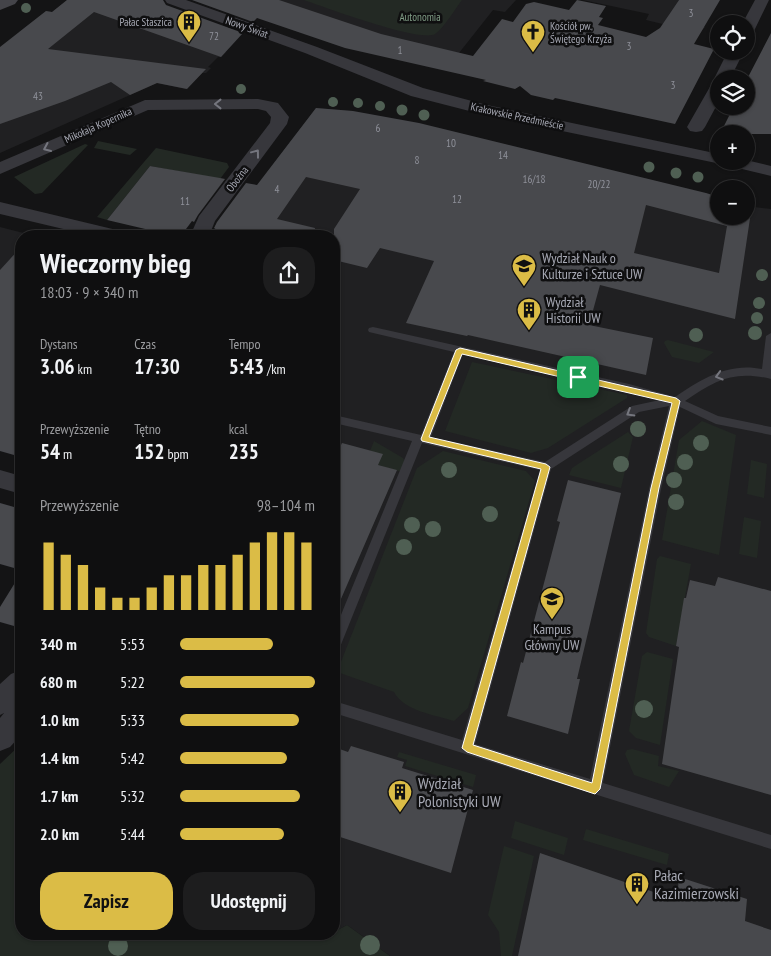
<!DOCTYPE html>
<html lang="pl">
<head>
<meta charset="utf-8">
<style>
	:root { --surface:#0f0f10; --page:#1d1d1e; --text:#f1f3f6; --muted:#9b9c9f; --line:#2f2f30; --accent:#dbbc46 }
	body { margin:0; font-family:"PT Sans Narrow",sans-serif; background:var(--page); color:var(--text); height:100vh; display:flex; flex-direction:column; font-size:19px; white-space:nowrap }
	* { box-sizing:border-box; margin:0 }
	p { font-size:16px; color:var(--muted) }
	.icon { flex:none; width:28px; height:28px; fill:none; stroke:currentColor; stroke-width:2; stroke-linecap:round; stroke-linejoin:round }
	.map { position:relative; flex:1; overflow:hidden }
	.details { position:absolute; left:15px; top:230px; width:325px; height:710px; display:flex; flex-direction:column; background:var(--surface); border-radius:20px; box-shadow:0 1px 4px #0004,0 0 0 1px var(--line) }
	.details>* { flex:none }
	.buttons { position:absolute; left:710px; top:15px; display:grid; gap:10px }
	.buttons a { display:grid; place-items:center; width:45px; height:45px; border-radius:50%; background:var(--surface); box-shadow:0 1px 4px #0004,0 0 0 1px var(--line); font-size:25px }
	.pin { position:absolute; display:grid; place-items:center; width:42px; height:42px; color:#fff; margin:-21px; border-radius:10px; box-shadow:0 2px 8px #0006 }
	.round { display:grid; place-items:center; flex:none; width:52px; height:52px; border-radius:20px; background:var(--page) }
	.overview { display:flex; align-items:center; justify-content:space-between; height:85px; padding:0 25px }
	h1 { font-size:28px; font-weight:700; line-height:38px }
	.figures { display:grid; grid-template-columns:repeat(3,1fr); gap:8px; height:85px; padding:5px 25px }
	.figures div { display:grid; align-content:center }
	.figures b { font-size:21px; font-weight:700 }
	.figures small { font-size:14px; font-weight:400 }
	.figures p { font-size:14px }
	.chart { height:140px; padding:10px 25px }
	.chart p { display:flex; justify-content:space-between }
	.chart svg { width:100%; height:90px; margin-top:5px; stroke:var(--accent); stroke-width:6 }
	.cta { display:flex; gap:10px; margin-top:auto; padding:10px 25px }
	.cta a { flex:1; height:58px; border-radius:20px; background:var(--accent); color:#111; font-size:20px; font-weight:700; line-height:58px; text-align:center }
	.cta a+a { background:var(--page); color:var(--text) }
	ul { padding:0 25px; list-style:none; font-size:16px }
	li { display:grid; grid-template-columns:80px 60px 1fr; align-items:center; height:38px }
	li i { height:12px; border-radius:6px; background:var(--accent) }
	.map>svg:first-child { display:block }
	.built { fill:#202022 }
	.green { fill:#232924 }
	.building { fill:#48494d; fill-rule:evenodd }
	.lines { fill:none; stroke-linecap:round; stroke-linejoin:round }
	.lane { fill:#37373c; fill-rule:evenodd }
	.street { fill:#37373c; fill-rule:evenodd }
	.secondary { fill:#444449; fill-rule:evenodd }
	.tree { fill:#4f5f53 }
	.oneway { stroke:#75767e }
	.route { fill:#dbbc46; stroke:#fff; fill-rule:evenodd }
	.labels { text-anchor:middle; stroke-width:5; stroke-linejoin:round; paint-order:stroke }
	.number-label { font-size:11px; fill:#8f919a }
	.far-park-label { font-size:11px; fill:#809d86; stroke:#0f0f10 }
	.far-poi-label { font-size:11px; fill:#a7a9b4; stroke:#0f0f10; text-anchor:end }
	.far-street-label { font-size:11px; fill:#a7a9b4; stroke:#0f0f10 }
	.poi-label { font-size:14px; fill:#a7a9b4; stroke:#0f0f10; text-anchor:start }
	.near-poi-label { font-size:16px; fill:#a7a9b4; stroke:#0f0f10; text-anchor:start }
</style>
</head>
<body>
<div class="map">
<svg width="771" height="956" viewBox="0 0 771 956">
	<rect width="100%" height="100%" fill="#141415"/>
	<path class="built" d="M67,0L226,52L221,57H218L208,67L211,68L206,73H202L186,89L157,83L0,153V47H9L26,34L19,32L46,11L52,12Z
		M210,0H516L505,12L493,10L459,53L332,43Z
		M583,0H679L667,18L705,27L700,33L646,20L649,14Z
		M316,108L353,111L337,133L634,176L719,197V216H746V204L754,207L771,209V956H390L347,925L334,932V236H219Z
		M0,227L35,236H21V411L0,438Z"/>
	<path class="green" d="M304,0H462C455,9 444,28 435,34C421,43 324,7 304,0Z
		M98,141L137,149L130,155L94,148Z
		M85,144L88,145L42,193L35,194L14,177Z
		M156,148L227,163L229,167L220,179L150,166L107,220L97,217Z
		M668,340L714,352L699,363L672,357L664,343L665,341Z
		M472,362L627,395V398L548,448L531,453L445,431Z
		M702,421L736,435L719,555L662,540L679,440Z
		M628,432L633,437L621,488L569,475L572,468L578,464Z
		M374,441L403,458L405,462L402,472L378,465L370,451Z
		M443,451L526,471L535,481L468,708L454,721C435,715 404,711 394,692L337,672L417,468Z
		M751,460L767,464L764,498L747,494Z
		M744,517L761,521L757,558L739,554Z
		M660,556L691,564L676,646L649,637L646,633L657,559Z
		M647,652L673,659L660,745L636,738L629,731L642,656Z
		M21,744V934H334V932L347,925L390,956H0V764Z
		M632,749L659,756L658,766L679,771L669,787L634,775L625,754L627,750Z
		M399,752L476,775L473,787L405,766L407,760L397,757Z
		M515,821L568,838L564,855L511,838Z
		M586,829L669,854L667,865L583,840Z
		M504,846L534,856L512,956H501L499,932L488,915Z"/>
	<path class="building" d="M67,0H163L166,5L243,33L221,57L94,12L48,49L206,69L187,89L157,83L130,95L111,82L65,101L0,124V47L46,11L52,12Z
		M192,0H279L381,34L473,56L502,19L513,22L526,4L534,2L569,10L577,0L606,6L599,17L603,18L598,25L646,37L660,28L679,0H720L694,44L714,49L675,124L555,98L553,100L531,95L520,86L515,89L483,81L486,80L345,48L257,18L253,22Z
		M771,33V134H720L734,106H746V81Z
		M316,108L353,111L419,123L706,193L719,197V216H746V204L752,205L735,319L600,285L589,325L653,338L646,375L468,335L467,336L406,323L434,261L380,248L367,268L334,260V229L360,189L306,177L277,219L315,228L314,236H235L223,234L214,228L217,222L246,183L257,185ZM646,205L727,226L719,273L634,253Z
		M150,166L220,178L225,179L198,215L194,222L192,221L183,233L179,235L175,236L107,220Z
		M21,247V457L0,451V270Z
		M342,443L383,454L378,465L397,470L334,615V459Z
		M568,480L621,493L577,679H580L568,734L507,716L521,662L523,663L560,522L557,521Z
		M0,503L21,509V570L0,564Z
		M21,573V628L0,622V607Z
		M718,577L771,591V795L662,764L679,647L676,646L684,598H686L690,580L715,586Z
		M351,746L404,762L402,768L473,790L451,873L334,835V747L348,752Z
		M540,853L677,900L679,877L747,899L745,921L771,930V956H518Z"/>
	<g class="lines">
		<path class="lane" d="M373,327L629,384L675,397C701,379 729,362 762,369L766,336L771,333V379C734,370 715,380 685,401L718,416L771,427V435L716,424L680,407L661,489L603,783L771,835V849L334,713V701L462,740L540,470L422,443L340,647L339,651L334,653V632L412,441L334,423V415L421,435L454,352L369,332L368,330L369,328ZM463,354L660,400L632,406L545,462L431,437ZM669,406L649,489L590,779L475,744L551,469L639,412Z"/>
		<path class="street" d="M165,0H186L317,47L423,88L487,105L719,154V161L746,160L771,166V176L721,164L485,115L411,96L305,53L167,3Z
			M755,0H769L754,31L751,34L746,36V24H742Z
			M728,51H744L730,79H719V101L705,127L702,131L696,132L690,131L687,127L711,85L715,81L714,79Z
			M258,99L278,103L289,117L287,124L215,221L209,236H190L199,216L270,123L271,117L266,111L258,109L148,110L0,174V162L145,100Z
			M0,202L125,232L128,236H93L0,214Z
			M0,470L21,476V494L0,488Z
			M21,670V701L17,704L21,703V735L10,747L0,751V718L4,713L0,715V684L11,674Z"/>
		<path class="secondary" d="M0,0H18L15,4L0,10Z"/>
	</g>
	<g class="tree">
		<circle cx="26" cy="8" r="5"/>
		<circle cx="241" cy="89" r="5"/>
		<circle cx="333" cy="102" r="5"/>
		<circle cx="358" cy="103" r="5"/>
		<circle cx="380" cy="106" r="5"/>
		<circle cx="402" cy="110" r="5.5"/>
		<circle cx="424" cy="115" r="5.5"/>
		<circle cx="649" cy="167" r="5.5"/>
		<circle cx="676" cy="173" r="5.5"/>
		<circle cx="698" cy="177" r="5.5"/>
		<circle cx="762" cy="275" r="6"/>
		<circle cx="759" cy="303" r="6"/>
		<circle cx="757" cy="318" r="6"/>
		<circle cx="755" cy="333" r="7"/>
		<circle cx="696" cy="335" r="7"/>
		<circle cx="638" cy="429" r="8"/>
		<circle cx="701" cy="443" r="8"/>
		<circle cx="685" cy="462" r="8"/>
		<circle cx="621" cy="464" r="8"/>
		<circle cx="449" cy="470" r="8"/>
		<circle cx="674" cy="480" r="8"/>
		<circle cx="676" cy="502" r="8"/>
		<circle cx="490" cy="514" r="8"/>
		<circle cx="412" cy="525" r="8"/>
		<circle cx="433" cy="529" r="8"/>
		<circle cx="404" cy="547" r="8"/>
		<circle cx="644" cy="709" r="9"/>
		<circle cx="370" cy="945" r="10"/>
		<circle cx="118" cy="946" r="10"/>
	</g>
	<defs><path id="oneway-chevron" d="M-2-3.5L2.5 0L-2 3.5" fill="none" stroke-width="1.6" stroke-linecap="round" stroke-linejoin="round" transform="scale(1.25)"/></defs>
	<g class="oneway">
		<use href="#oneway-chevron" transform="translate(218 104) rotate(180)"/>
		<use href="#oneway-chevron" transform="translate(47 148) rotate(156)"/>
		<use href="#oneway-chevron" transform="translate(256 153) rotate(-53)"/>
		<use href="#oneway-chevron" transform="translate(719 376) rotate(164)"/>
		<use href="#oneway-chevron" transform="translate(630 413) rotate(149)"/>
	</g>
	<path class="route" d="M460,348L676,398L680,401L659,488L600,789L595,794L467,752L462,748L541,469L422,441L421,439L456,350ZM462,354L672,403L651,488L592,783L473,745L550,467L546,464L429,437Z"/>
	<defs>
		<symbol id="building-pin" viewBox="-11 -11 22 30"><path d="M0 17L-7.5 6A9.5 9.5 0 1 1 7.5 6Z" fill="#dbbc46" stroke="#0f0f10"/><path d="M-4-6H4V6H1V3H-1V6H-4ZM-2.5-4.3h1.7v1.8h-1.7ZM.8-4.3h1.7v1.8H.8ZM-2.5-1h1.7V.8h-1.7ZM.8-1h1.7V.8H.8Z" fill="#111"/></symbol>
		<symbol id="church-pin" viewBox="-11 -11 22 30"><path d="M0 17L-7.5 6A9.5 9.5 0 1 1 7.5 6Z" fill="#dbbc46" stroke="#0f0f10"/><path d="M-1.2-6h2.4v3.5h3.3v2.4h-3.3V6h-2.4V-.1h-3.3v-2.4h3.3Z" fill="#111"/></symbol>
		<symbol id="university-pin" viewBox="-11 -11 22 30"><path d="M0 17L-7.5 6A9.5 9.5 0 1 1 7.5 6Z" fill="#dbbc46" stroke="#0f0f10"/><path d="M0-5L7-2L0 1L-7-2ZM-4 1L0 2.5L4 1V4Q0 6-4 4Z" fill="#111"/></symbol>
	</defs>
	<g fill-rule="evenodd">
		<use href="#building-pin" x="175" y="8" width="28" height="38"/>
		<use href="#church-pin" x="519" y="18" width="28" height="38"/>
		<use href="#university-pin" x="510" y="252" width="28" height="38"/>
		<use href="#building-pin" x="515" y="296" width="28" height="38"/>
		<use href="#university-pin" x="538" y="585" width="28" height="38"/>
		<use href="#building-pin" x="386" y="778" width="28" height="38"/>
		<use href="#building-pin" x="623" y="870" width="28" height="38"/>
	</g>
	<g class="labels">
		<g class="number-label">
			<text x="691" y="17">3</text>
			<text x="214" y="40">72</text>
			<text x="629" y="50">3</text>
			<text x="400" y="54">1</text>
			<text x="673" y="89">3</text>
			<text x="38" y="100">43</text>
			<text x="378" y="132">6</text>
			<text x="451" y="147">10</text>
			<text x="503" y="159">14</text>
			<text x="417" y="164">8</text>
			<text x="534" y="183">16/18</text>
			<text x="599" y="188">20/22</text>
			<text x="277" y="193">4</text>
			<text x="457" y="203">12</text>
			<text x="185" y="205">11</text>
		</g>
		<g class="far-park-label">
			<text x="420" y="21">Autonomia</text>
		</g>
		<g class="far-poi-label">
			<text x="172" y="26">Pałac Staszica</text>
			<text x="550" y="30" text-anchor="start">Kościół pw.<tspan x="550" dy="13">Świętego Krzyża</tspan></text>
		</g>
		<g class="far-street-label">
			<text transform="translate(247 27) rotate(20)" y="4">Nowy Świat</text>
			<text transform="translate(517 116) rotate(12)" y="4">Krakowskie Przedmieście</text>
			<text transform="translate(98 125) rotate(-24)" y="4">Mikołaja Kopernika</text>
			<text transform="translate(237 179) rotate(-53)" y="4">Oboźna</text>
		</g>
		<g class="poi-label">
			<text x="542" y="263">Wydział Nauk o<tspan x="542" dy="16">Kulturze i Sztuce UW</tspan></text>
			<text x="546" y="307">Wydział<tspan x="546" dy="16">Historii UW</tspan></text>
			<text x="552" y="634" text-anchor="middle">Kampus<tspan x="552" dy="16">Główny UW</tspan></text>
		</g>
		<g class="near-poi-label">
			<text x="418" y="789">Wydział<tspan x="418" dy="18">Polonistyki UW</tspan></text>
			<text x="654" y="881">Pałac<tspan x="654" dy="18">Kazimierzowski</tspan></text>
		</g>
	</g>
</svg>
<div class="buttons">
<a><svg class="icon" aria-label="locate" viewBox="0 0 24 24"><circle cx="12" cy="12" r="6"/><path d="M12 2v4M12 18v4M2 12h4M18 12h4"/></svg></a>
<a><svg class="icon" aria-label="layers" viewBox="0 0 24 24"><path d="M12 4l9 5-9 5-9-5zM3 14l9 5 9-5"/></svg></a>
<a>+</a>
<a>−</a>
</div>
<div class="pin" style="left:578px;top:377px;background:#1e9e55"><svg class="icon" aria-label="arrive" viewBox="0 0 24 24"><path d="M6 21V4h12l-3 4 3 4H6"/></svg></div>
<section class="details">
<div class="overview"><div><h1>Wieczorny bieg</h1><p>18:03 · 9 × 340 m</p></div><a class="round"><svg class="icon" aria-label="share" viewBox="0 0 24 24"><path d="M12 15V3M7 8l5-5 5 5M5 13v7h14v-7"/></svg></a></div>
<div class="figures">
<div><p>Dystans</p><b>3.06<small> km</small></b></div>
<div><p>Czas</p><b>17:30</b></div>
<div><p>Tempo</p><b>5:43<small> /km</small></b></div>
</div>
<div class="figures">
<div><p>Przewyższenie</p><b>54<small> m</small></b></div>
<div><p>Tętno</p><b>152<small> bpm</small></b></div>
<div><p>kcal</p><b>235</b></div>
</div>
<div class="chart"><p><span>Przewyższenie</span>98–104 m</p>
<svg viewBox="0 0 160 44" preserveAspectRatio="none"><path d="M5 44V11M15 44V17M25 44V22M35 44V33M45 44V38M55 44V38M65 44V33M75 44V27M85 44V27M95 44V22M105 44V22M115 44V17M125 44V11M135 44V6M145 44V6M155 44V11"/></svg>
</div>
<ul>
<li><b>340 m</b>5:53<i style="width:69%"></i></li>
<li><b>680 m</b>5:22<i style="width:100%"></i></li>
<li><b>1.0 km</b>5:33<i style="width:88%"></i></li>
<li><b>1.4 km</b>5:42<i style="width:79%"></i></li>
<li><b>1.7 km</b>5:32<i style="width:89%"></i></li>
<li><b>2.0 km</b>5:44<i style="width:77%"></i></li>
</ul>
<div class="cta"><a>Zapisz</a><a>Udostępnij</a></div>
</section>
</div>
</body>
</html>
